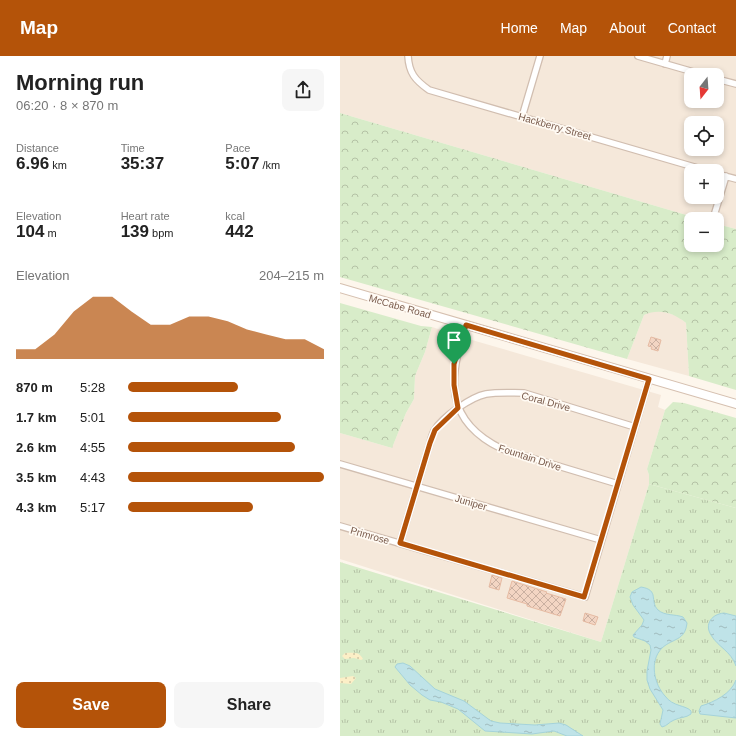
<!DOCTYPE html>
<html lang="en">
<head>
<meta charset="utf-8">
<style>
	:root { --surface:#fff; --page:#f6f6f6; --text:#222; --muted:#767676; --accent:#b45309 }
	body { margin:0; font-family:Helvetica,sans-serif; background:var(--page); color:var(--text); height:100vh; display:flex; flex-direction:column; font-size:15px; white-space:nowrap }
	* { box-sizing:border-box; margin:0 }
	p { font-size:13px; color:var(--muted) }
	.icon { flex:none; width:22px; height:22px; fill:none; stroke:currentColor; stroke-width:2; stroke-linecap:round; stroke-linejoin:round }
	.map { position:relative; flex:1; overflow:hidden }
	.drawer { display:flex; flex-direction:column; background:var(--surface); width:340px }
	.drawer>* { flex:none }
	.needle { width:26px; rotate:197deg }
	.tools { position:absolute; left:344px; top:12px; display:grid; gap:8px }
	.tools a { display:grid; place-items:center; width:40px; height:40px; border-radius:8px; background:var(--surface); box-shadow:0 2px 6px #0003; font-size:20px }
	.pin { position:absolute; display:grid; place-items:center; width:34px; height:34px; color:#fff; margin:-41px -17px; border-radius:50% 50% 50% 0; rotate:-45deg; box-shadow:0 0 4px #0007 }
	.pin .icon { rotate:45deg }
	.round { display:grid; place-items:center; flex:none; width:42px; height:42px; border-radius:8px; background:var(--page) }
	.overview { display:flex; align-items:center; justify-content:space-between; height:68px; padding:0 16px }
	h1 { font-size:22px; font-weight:700; line-height:30px }
	.figures { display:grid; grid-template-columns:repeat(3,1fr); gap:6px; height:68px; padding:4px 16px }
	.figures div { display:grid; align-content:center }
	.figures b { font-size:17px; font-weight:700 }
	.figures small { font-size:11px; font-weight:400 }
	.figures p { font-size:11px }
	.chart { height:112px; padding:8px 16px }
	.chart p { display:flex; justify-content:space-between }
	.chart svg { width:100%; height:72px; margin-top:4px; fill:var(--accent); opacity:.7 }
	.cta { display:flex; gap:8px; margin-top:auto; padding:8px 16px }
	.cta a { flex:1; height:46px; border-radius:8px; background:var(--accent); color:#fff; font-size:16px; font-weight:700; line-height:46px; text-align:center }
	.cta a+a { background:var(--page); color:var(--text) }
	ul { padding:0 16px; list-style:none; font-size:13px }
	li { display:grid; grid-template-columns:64px 48px 1fr; align-items:center; height:30px }
	li i { height:10px; border-radius:5px; background:var(--accent) }
	header { display:flex; align-items:center; gap:24px; box-sizing:border-box; height:56px; padding:0 20px; background:var(--accent); color:#fff }
	header strong { font-size:19px }
	nav { display:flex; gap:22px; margin-inline-start:auto; font-size:14px }
	main { display:flex; flex:1; min-height:0 }
	.map>svg:first-child { display:block }
	.residential { fill:#f5e8da; fill-rule:evenodd }
	.grass { fill:url(#grass-tufts) }
	.forest { fill:url(#forest-crowns) }
	.sand { fill:url(#sand-dots) }
	.water { fill:url(#water-ripples); stroke:#a5d3da }
	.building { fill:url(#building-cross-hatch); stroke:#e6bba3 }
	.lines { fill:none; stroke-linecap:round; stroke-linejoin:round }
	.street-casing { stroke:#d1beb0; stroke-width:8 }
	.secondary-casing { stroke:#d6c0b0; stroke-width:10 }
	.street { stroke:#fff; stroke-width:5.5 }
	.secondary { stroke:#fff; stroke-width:8 }
	.route-casing { stroke:#fff; stroke-width:8 }
	.route { stroke:#b45309; stroke-width:5 }
	.labels { text-anchor:middle; stroke-width:3.5; stroke-linejoin:round; paint-order:stroke }
	.street-label { font-size:10px; fill:#7a5c4d; stroke:#fffaf3 }
</style>
</head>
<body>
<header>
<strong>Map</strong>
<nav><a>Home</a><a>Map</a><a>About</a><a>Contact</a></nav>
</header>
<main>
<section class="drawer">
<div class="overview"><div><h1>Morning run</h1><p>06:20 · 8 × 870 m</p></div><a class="round"><svg class="icon" aria-label="share" viewBox="0 0 24 24"><path d="M12 15V3M7 8l5-5 5 5M5 13v7h14v-7"/></svg></a></div>
<div class="figures">
<div><p>Distance</p><b>6.96<small> km</small></b></div>
<div><p>Time</p><b>35:37</b></div>
<div><p>Pace</p><b>5:07<small> /km</small></b></div>
</div>
<div class="figures">
<div><p>Elevation</p><b>104<small> m</small></b></div>
<div><p>Heart rate</p><b>139<small> bpm</small></b></div>
<div><p>kcal</p><b>442</b></div>
</div>
<div class="chart"><p><span>Elevation</span>204–215 m</p>
<svg viewBox="0 0 160 44" preserveAspectRatio="none"><path d="M0 44V38L10 38L20 29L30 15L40 6L50 6L60 15L70 23L80 23L90 18L100 18L110 21L120 26L130 29L140 32L150 32L160 38V44z"/></svg>
</div>
<ul>
<li><b>870 m</b>5:28<i style="width:56%"></i></li>
<li><b>1.7 km</b>5:01<i style="width:78%"></i></li>
<li><b>2.6 km</b>4:55<i style="width:85%"></i></li>
<li><b>3.5 km</b>4:43<i style="width:100%"></i></li>
<li><b>4.3 km</b>5:17<i style="width:64%"></i></li>
</ul>
<div class="cta"><a>Save</a><a>Share</a></div>
</section>
<div class="map">
<svg width="396" height="680" viewBox="0 0 396 680">
	<defs>
		<pattern id="grass-tufts" width="24" height="20" patternUnits="userSpaceOnUse"><rect width="24" height="20" fill="#d8ecc9"/><path d="M3 7l-1-3M5 7V3M7 7l1-3M15 17l-1-3M17 17v-4M19 17l1-3" fill="none" stroke="#b4c2a5"/></pattern>
		<pattern id="forest-crowns" width="20" height="18" patternUnits="userSpaceOnUse"><rect width="20" height="18" fill="#d8ecc9"/><path d="M2 6a3 3 0 1 1 6 0M12 15a3 3 0 1 1 6 0" fill="none" stroke="#b4c2a5"/></pattern>
		<pattern id="sand-dots" width="8" height="8" patternUnits="userSpaceOnUse"><rect width="8" height="8" fill="#fcefc7"/><path d="M2 2h.1M6 6h.1" fill="none" stroke="#d1c5a4" stroke-width="1.8" stroke-linecap="round"/></pattern>
		<pattern id="water-ripples" width="26" height="14" patternUnits="userSpaceOnUse"><rect width="26" height="14" fill="#bfe3e8"/><path d="M2 4q2-2 4 0t4 0M15 11q2-2 4 0t4 0" fill="none" stroke="#a0bbbe"/></pattern>
		<pattern id="building-cross-hatch" width="8" height="8" patternUnits="userSpaceOnUse"><rect width="8" height="8" fill="#f3d5c3"/><path d="M0 0l8 8M0 8l8-8" fill="none" stroke="#cab0a1"/></pattern>
	</defs>
	<rect width="100%" height="100%" fill="#fdf6ec"/>
	<path class="residential" d="M0,0H396V173L377,168V163H360L0,57ZM351,19H377V45H351ZM351,67H377V93H351ZM351,115H377V141H351Z
		M312,255H322L337,260L346,267L349,320L287,303L304,259Z
		M92,271L132,284L321,339L318,351L325,354L307,413L309,419V428L261,586L0,503V377L52,392L66,357L74,343L75,320L85,296Z"/>
	<path class="grass" d="M309,428L396,452V680H0V506L261,586Z"/>
	<path class="forest" d="M0,57L360,163H351V189H377V168L396,173V334L349,320L346,267C334,257 319,252 304,259L287,303L0,221Z
		M0,247L81,270L92,271L85,296L75,320L74,343L66,357L52,392L0,377Z
		M333,346L344,347L396,362V452L309,428V419L307,413L325,354Z"/>
	<path class="sand" d="M5,597C12,597 19,595 23,603L21,604L14,602L5,603L2,600Z
		M13,620L16,622L11,628L0,627V622Z"/>
	<path class="water" d="M301,531C320,534 309,545 318,554C325,560 335,558 343,561L347,567C345,585 333,582 322,592C309,605 314,628 325,640C333,651 346,649 351,655V658C346,662 340,661 334,664C329,666 327,670 322,671L320,668L323,654L310,633L307,624V615L311,594L310,589L305,585L294,581L293,579L302,569L304,564L293,549L290,541L292,536Z
		M384,557L396,560V610C391,595 378,591 371,579C364,568 372,558 384,557Z
		M63,607L70,610L95,633L124,645L151,665L160,667L195,669L219,667L226,669L243,680H227L214,675L192,678L145,675L118,653L101,646L90,644L82,639L70,629L55,611L57,608Z
		M396,624V662L360,658L359,655L361,650C374,646 391,638 396,624Z"/>
	<path class="building" d="M311,281L321,284L318,295L311,293L312,291L308,290Z
		M152,519L162,522L159,534L149,531Z
		M172,525L207,536L206,537L226,543L220,560L187,550V548L167,542Z
		M245,557L258,561L255,569L243,565Z"/>
	<g class="lines">
		<defs>
			<path id="street" d="M68,0C69,17 75,24 89,34L368,115
				M298,0L364,19
				M325,8L327,0
				M377,23L396,28
				M182,61L200,0
				M377,118L396,123
				M373,163L386,120
				M126,269C108,322 104,365 162,393L278,428
				M0,408L261,484
				M0,470L245,541L309,323
				M60,487L90,387C91,383 92,379 94,375C102,361 131,341 146,338C159,336 171,337 184,337L295,371"/>
			<path id="secondary" d="M0,232L396,348"/>
		</defs>
		<use href="#street" class="street-casing"/>
		<use href="#secondary" class="secondary-casing"/>
		<use href="#street" class="street"/>
		<use href="#secondary" class="secondary"/>
	</g>
	<g class="lines">
		<defs>
			<path id="route" d="M126,269L309,323L244,541L60,487L90,387L95,374L118,352L114,329V308Z"/>
		</defs>
		<use href="#route" class="route-casing"/>
		<use href="#route" class="route"/>
	</g>
	<g class="labels">
		<g class="street-label">
			<text transform="translate(215 70) rotate(16)" y="4">Hackberry Street</text>
			<text transform="translate(60 250) rotate(16)" y="4">McCabe Road</text>
			<text transform="translate(206 345) rotate(15)" y="4">Coral Drive</text>
			<text transform="translate(190 401) rotate(18)" y="4">Fountain Drive</text>
			<text transform="translate(131 446) rotate(16)" y="4">Juniper</text>
			<text transform="translate(30 479) rotate(16)" y="4">Primrose</text>
		</g>
	</g>
</svg>
<div class="tools">
<a><svg class="needle" viewBox="-14 -14 28 28"><path d="M0-13l5 13h-10z" fill="#e53935"/><path d="M0 13l5-13h-10z" fill="#767676"/></svg></a>
<a><svg class="icon" aria-label="locate" viewBox="0 0 24 24"><circle cx="12" cy="12" r="6"/><path d="M12 2v4M12 18v4M2 12h4M18 12h4"/></svg></a>
<a>+</a>
<a>−</a>
</div>
<div class="pin" style="left:114px;top:308px;background:#1e9e55"><svg class="icon" aria-label="arrive" viewBox="0 0 24 24"><path d="M6 21V4h12l-3 4 3 4H6"/></svg></div>
</div>
</main>
</body>
</html>
